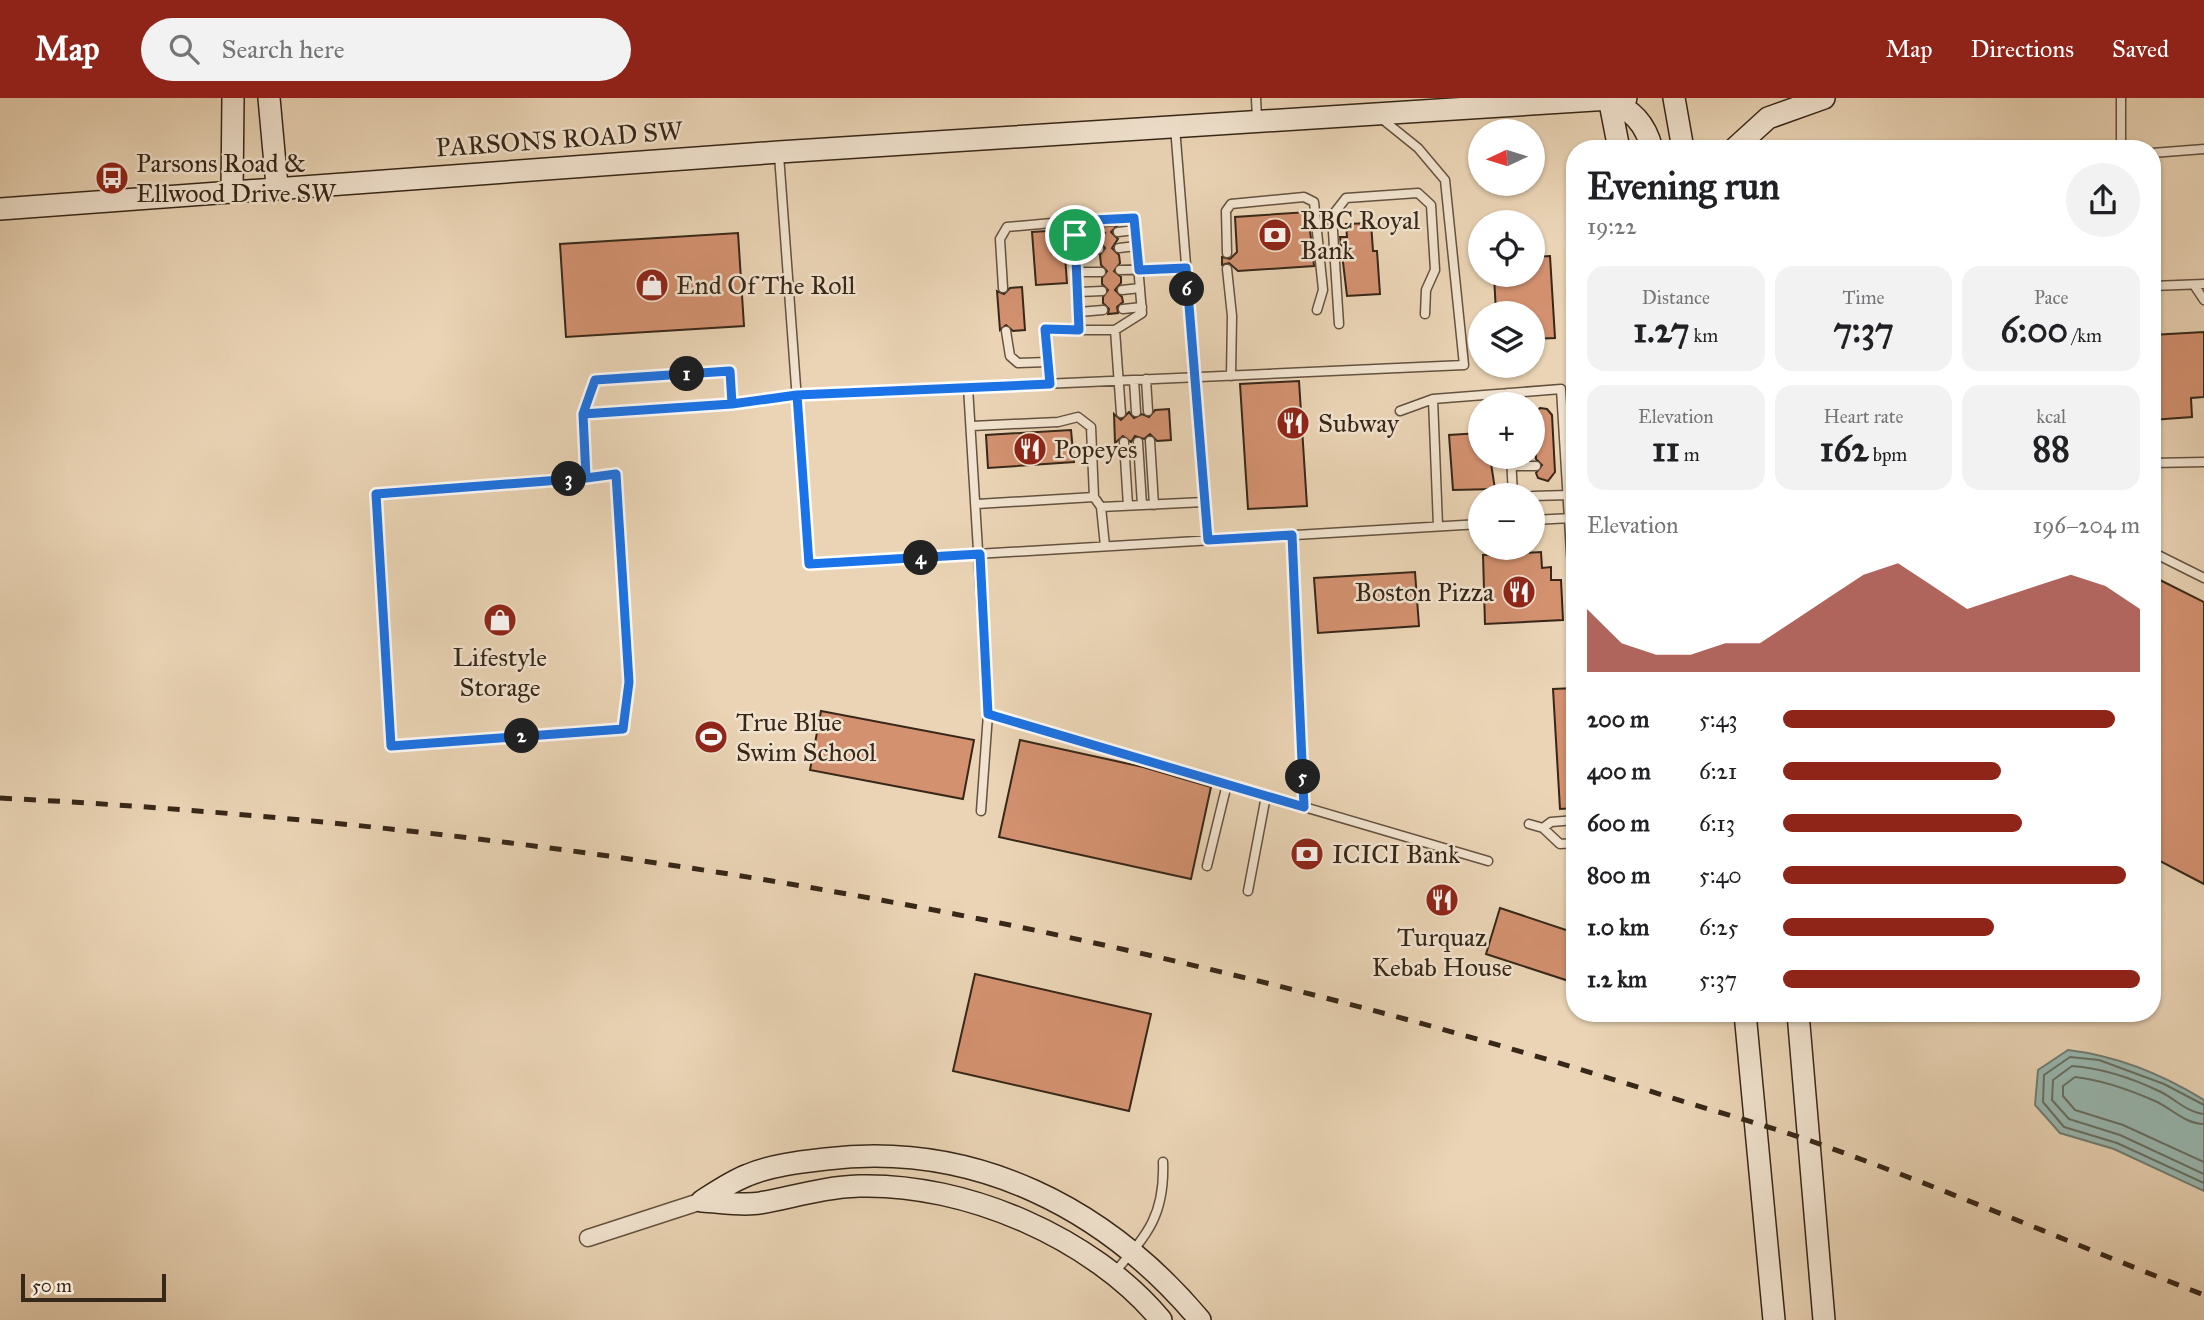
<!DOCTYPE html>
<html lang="en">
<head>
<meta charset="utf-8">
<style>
	:root { --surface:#fff; --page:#f2f2f2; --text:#202124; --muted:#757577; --accent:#8f2418 }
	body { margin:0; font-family:"IM FELL Great Primer",serif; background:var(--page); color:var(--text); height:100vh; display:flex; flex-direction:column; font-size:26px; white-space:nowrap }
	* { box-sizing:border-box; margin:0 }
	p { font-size:23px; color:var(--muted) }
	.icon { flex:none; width:38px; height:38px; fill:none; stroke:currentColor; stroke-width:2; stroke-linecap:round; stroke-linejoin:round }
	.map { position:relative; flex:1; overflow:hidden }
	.drawer { position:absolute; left:1566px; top:42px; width:595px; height:882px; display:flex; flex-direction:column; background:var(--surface); border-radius:28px; box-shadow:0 2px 5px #0004 }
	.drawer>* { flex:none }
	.needle { width:46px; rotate:266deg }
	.buttons { position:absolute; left:1468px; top:21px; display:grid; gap:14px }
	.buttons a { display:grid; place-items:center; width:77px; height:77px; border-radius:50%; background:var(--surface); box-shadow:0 2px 5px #0004; font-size:35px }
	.scale { position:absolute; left:21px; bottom:18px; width:145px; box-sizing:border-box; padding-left:7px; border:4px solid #372718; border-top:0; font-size:19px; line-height:24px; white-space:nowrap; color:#372718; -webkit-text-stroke:5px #f1e3cf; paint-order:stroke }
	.pin { position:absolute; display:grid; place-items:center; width:60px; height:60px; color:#fff; margin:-30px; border:4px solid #fff; border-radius:50%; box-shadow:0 2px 7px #0007 }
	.km { position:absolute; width:35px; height:35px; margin:-18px; border-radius:50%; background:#222; color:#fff; font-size:19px; line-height:35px; text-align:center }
	.round { display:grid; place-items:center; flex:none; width:74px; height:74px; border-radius:37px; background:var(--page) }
	.headline { display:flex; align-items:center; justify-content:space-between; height:119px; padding:0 21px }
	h1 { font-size:38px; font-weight:700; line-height:52px }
	.stats { display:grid; grid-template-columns:repeat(3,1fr); gap:10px; height:119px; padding:7px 21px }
	.stats div { display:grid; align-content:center; border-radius:18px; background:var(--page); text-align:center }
	.stats b { font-size:35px; font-weight:700 }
	.stats small { font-size:19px; font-weight:400 }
	.stats p { font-size:19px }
	.chart { height:196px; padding:14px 21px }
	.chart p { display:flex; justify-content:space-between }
	.chart svg { width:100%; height:126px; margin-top:7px; fill:var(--accent); opacity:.7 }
	ul { padding:0 21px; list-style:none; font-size:23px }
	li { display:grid; grid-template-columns:112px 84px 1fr; align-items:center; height:52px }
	li i { height:18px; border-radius:9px; background:var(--accent) }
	header { display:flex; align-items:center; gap:42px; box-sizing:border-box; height:98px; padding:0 35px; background:var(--accent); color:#fff }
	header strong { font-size:33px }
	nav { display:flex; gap:38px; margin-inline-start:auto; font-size:24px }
	.search { width:490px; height:63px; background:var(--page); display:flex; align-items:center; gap:18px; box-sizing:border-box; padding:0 24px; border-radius:38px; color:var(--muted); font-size:26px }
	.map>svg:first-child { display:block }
	.water { fill:#98b8b1; stroke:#717e74; stroke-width:2 }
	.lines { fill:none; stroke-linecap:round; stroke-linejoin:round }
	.shore { stroke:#687064; stroke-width:2 }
	.building { fill:#d39170; stroke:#372718; stroke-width:2 }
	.lane-casing { stroke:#64523f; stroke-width:11 }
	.street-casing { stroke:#64523f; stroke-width:19 }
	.secondary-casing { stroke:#372718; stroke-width:24 }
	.lane { stroke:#f1e3cf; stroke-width:8 }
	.street { stroke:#f1e3cf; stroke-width:16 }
	.secondary { stroke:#f1e3cf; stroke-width:21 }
	.rail { stroke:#372718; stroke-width:5; stroke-dasharray:12 12; stroke-linecap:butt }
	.route-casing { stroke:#fff; stroke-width:14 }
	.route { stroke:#1a73e8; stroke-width:9 }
	.labels { text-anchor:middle; stroke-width:5; stroke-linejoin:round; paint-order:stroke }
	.street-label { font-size:26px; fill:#372718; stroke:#f1e3cf }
	.poi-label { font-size:26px; fill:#372718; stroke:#f1e3cf; text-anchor:start }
</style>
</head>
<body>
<header>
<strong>Map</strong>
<div class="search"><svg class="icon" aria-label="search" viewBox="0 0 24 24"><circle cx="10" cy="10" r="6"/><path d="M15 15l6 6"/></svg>Search here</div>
<nav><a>Map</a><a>Directions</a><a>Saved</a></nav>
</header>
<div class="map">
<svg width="2204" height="1222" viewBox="0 0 2204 1222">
	<rect width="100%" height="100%" fill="#ead4b5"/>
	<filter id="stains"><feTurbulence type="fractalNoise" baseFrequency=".00286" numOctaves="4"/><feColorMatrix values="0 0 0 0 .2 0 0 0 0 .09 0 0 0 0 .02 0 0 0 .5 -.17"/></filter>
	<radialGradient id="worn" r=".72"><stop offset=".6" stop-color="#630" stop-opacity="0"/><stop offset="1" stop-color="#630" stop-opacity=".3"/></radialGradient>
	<path class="water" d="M2068,952C2118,958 2162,976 2204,1002V1093L2114,1051L2060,1035L2035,1007L2038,972Z"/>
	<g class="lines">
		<path class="shore" d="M2204,1007L2164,986L2099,962L2070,959L2044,977L2043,1004L2064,1029L2117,1045L2204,1085
			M2204,1016C2188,1015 2175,1001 2161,994C2134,981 2101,970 2072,968L2053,982L2052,1002L2069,1021L2120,1037L2204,1076
			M2204,1026C2185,1026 2171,1010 2155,1003C2130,992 2102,982 2075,979L2063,988V998L2075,1012L2123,1027L2204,1064"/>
	</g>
	<path class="building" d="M1308,114L1314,168L1238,173L1229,165L1222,167V159L1230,161L1237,154L1235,119Z
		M1371,125L1373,153H1377L1380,196L1347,198L1340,139H1347L1346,126Z
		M1118,127L1111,134L1118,141L1112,150L1119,157L1120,165L1114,173L1121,179V185L1115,192L1122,199L1123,204L1117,209L1118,215L1108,216L1109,211L1103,205V199L1108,192L1102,186V180L1107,173L1101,167L1100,157L1105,150L1099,143L1105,135L1098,129Z
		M1063,132L1067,185L1036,187L1032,134Z
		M738,135L744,228L566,239L560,146Z
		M1550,158L1555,240L1533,241V215H1496L1494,177H1533V159Z
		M1022,189L1025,232L1013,233L1006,227L1000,232L997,193L1004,196L1010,190Z
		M2204,234V299L2191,300L2192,319L2152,322V237Z
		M1299,283L1307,408L1248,411L1240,286Z
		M1540,310L1547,311L1552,317L1555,374L1548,383L1538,380L1536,375L1542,367L1536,361L1535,345L1540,338L1534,332L1533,317Z
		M1169,311L1171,342L1157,343L1150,336L1144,341L1135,338L1131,344L1123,338L1115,345L1114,316L1121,322L1129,314L1134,320L1142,316L1149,319L1155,312Z
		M1071,332L1074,364L988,370L986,337Z
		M1480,335V359H1490L1495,391L1453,392L1449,337Z
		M1541,454L1542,470L1551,469V482H1561L1563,522L1485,526L1483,457Z
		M1415,474L1419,528L1318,535L1314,480Z
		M2152,478L2204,504V786L2152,759Z
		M1575,590V710L1560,711L1553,591Z
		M821,613L974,642L963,701L810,672Z
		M1020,642L1143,669L1211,689L1191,781L999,739Z
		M1500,810L1575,835V885L1486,856Z
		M975,876L1151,916L1129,1013L953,973Z"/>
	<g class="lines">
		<defs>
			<path id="lane" d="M1256,0L1257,21
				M2121,0V51
				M1175,29L1208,442
				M2152,55L2204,51
				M779,57L809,466L1480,426
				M1118,134L1135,132
				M1075,137L1099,136
				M1119,150L1136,148
				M1076,152L1099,151
				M1227,155L1226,113L1231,106L1304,99L1314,104L1323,192L1317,212
				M1227,171L1232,218L1231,278
				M1120,172L1186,170
				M1077,174H1101
				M2194,187L2204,202
				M2152,188L2204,186
				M1003,190L1000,141L1007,129L1074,123
				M1122,192L1140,190
				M1078,194L1102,193
				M1123,211L1142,209
				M1079,214L1103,212
				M1339,226L1332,118L1346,100L1418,95L1431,107L1435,172L1426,192L1425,216
				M1079,232H1115
				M1006,233L1010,258L1018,265L1048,264
				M1146,281L1148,313
				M1134,282L1136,314
				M1050,286L1045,231L1079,232L1074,123L1134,120L1142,215L1115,232L1121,315
				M968,289L988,616L981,713
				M1508,295V306
				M1433,301L1438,428
				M732,306L730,273L595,282L583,316L732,306L797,297L1464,267L1445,82L1418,50L1382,21
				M1400,313L1433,301L1561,291L1575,519
				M583,316L586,379L376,396L391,648L623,631L629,584L616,376L586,379
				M972,328L1058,324L1078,319L1091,329L1094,399L1101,409
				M1533,339H1534
				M1150,343L1154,407
				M1124,344L1128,408
				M1138,344L1142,407
				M1511,359L1513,397
				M2152,365L2204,364
				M1512,368H1536
				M1533,398L1568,397
				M977,406L1094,399
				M1533,422L1572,420
				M1292,437L1304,709
				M1105,448L1101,409L1204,404
				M2152,454L2204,480
				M988,616L1488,763
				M1529,726L1543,730L1560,746L1575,745
				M1543,730L1551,724L1575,722
				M1207,768L1227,686
				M1248,793L1266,698
				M1113,1176C1147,1137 1165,1118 1163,1064"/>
			<path id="street" d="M588,1140L702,1103"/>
			<path id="secondary" d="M269,0L277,88
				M1609,0L1619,51
				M1674,0L1683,51
				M1609,1C1632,13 1645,24 1652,51
				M1734,51L1768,20L1824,0
				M232,93L233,0
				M0,111L779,54L1626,0
				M1745,915L1774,1222
				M1798,915L1824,1222
				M702,1103C716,1094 732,1083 748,1077C772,1067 800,1064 826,1061C975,1043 1106,1110 1200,1222
				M702,1103C720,1104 742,1108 760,1105C793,1099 825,1089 859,1088C966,1085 1093,1140 1161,1222"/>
		</defs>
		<use href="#lane" class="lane-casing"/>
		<use href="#street" class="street-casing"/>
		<use href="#secondary" class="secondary-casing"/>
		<use href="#lane" class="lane"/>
		<use href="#street" class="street"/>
		<use href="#secondary" class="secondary"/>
		<path class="rail" d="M0,700C562,729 1111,823 1647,992C1701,1010 1757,1024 1811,1043C1943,1090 2073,1146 2204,1197"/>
	</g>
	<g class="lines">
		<defs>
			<path id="route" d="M1075,137L1079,232L1045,231L1050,286L797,297L732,306L730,273L595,282L583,316L586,380L616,376L629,584L623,631L391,648L376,396L586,380L583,316L732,306L797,297L809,466L980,456L988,616L1304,709L1292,437L1208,442L1186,170L1139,172L1134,120L1074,123L1075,137"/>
		</defs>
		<use href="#route" class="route-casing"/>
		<use href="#route" class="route"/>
	</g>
	<defs>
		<symbol id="bus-disc" viewBox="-11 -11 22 22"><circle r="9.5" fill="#8f2418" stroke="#f1e3cf"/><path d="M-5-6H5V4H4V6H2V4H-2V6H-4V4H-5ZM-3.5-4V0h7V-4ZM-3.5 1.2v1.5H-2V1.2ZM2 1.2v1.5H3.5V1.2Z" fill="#fff"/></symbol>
		<symbol id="bank-disc" viewBox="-11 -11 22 22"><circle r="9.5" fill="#8f2418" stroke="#f1e3cf"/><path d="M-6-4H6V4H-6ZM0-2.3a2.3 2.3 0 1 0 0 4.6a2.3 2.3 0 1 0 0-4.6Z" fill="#fff"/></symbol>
		<symbol id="shop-disc" viewBox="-11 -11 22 22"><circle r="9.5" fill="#8f2418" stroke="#f1e3cf"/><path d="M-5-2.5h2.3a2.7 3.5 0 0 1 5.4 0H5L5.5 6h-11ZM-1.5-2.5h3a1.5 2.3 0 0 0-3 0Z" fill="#fff"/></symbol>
		<symbol id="restaurant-disc" viewBox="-11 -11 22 22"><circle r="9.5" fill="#8f2418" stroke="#f1e3cf"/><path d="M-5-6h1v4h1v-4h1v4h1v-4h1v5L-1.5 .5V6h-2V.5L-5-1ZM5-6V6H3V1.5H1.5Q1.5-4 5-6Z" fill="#fff"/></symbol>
		<symbol id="stadium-disc" viewBox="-11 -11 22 22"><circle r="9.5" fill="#8f2418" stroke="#f1e3cf"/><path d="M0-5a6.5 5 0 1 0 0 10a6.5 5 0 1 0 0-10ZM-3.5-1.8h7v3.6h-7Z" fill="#fff"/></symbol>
	</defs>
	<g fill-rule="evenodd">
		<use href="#bus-disc" x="93" y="61" width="38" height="38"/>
		<use href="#bank-disc" x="1256" y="118" width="38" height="38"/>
		<use href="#shop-disc" x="633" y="168" width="38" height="38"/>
		<use href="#restaurant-disc" x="1274" y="306" width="38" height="38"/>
		<use href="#restaurant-disc" x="1011" y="332" width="38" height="38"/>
		<use href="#restaurant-disc" x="1500" y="475" width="38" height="38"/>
		<use href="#shop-disc" x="481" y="503" width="38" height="38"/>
		<use href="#stadium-disc" x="692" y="620" width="38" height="38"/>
		<use href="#bank-disc" x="1288" y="737" width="38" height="38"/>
		<use href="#restaurant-disc" x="1423" y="783" width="38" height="38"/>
	</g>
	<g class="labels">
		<g class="street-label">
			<text transform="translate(559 41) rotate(-4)" y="9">PARSONS ROAD SW</text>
		</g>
		<g class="poi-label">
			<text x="136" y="74">Parsons Road &amp;<tspan x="136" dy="30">Ellwood Drive SW</tspan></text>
			<text x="1300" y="131">RBC Royal<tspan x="1300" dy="30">Bank</tspan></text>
			<text x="676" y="196">End Of The Roll</text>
			<text x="1318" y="334">Subway</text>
			<text x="1054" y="360">Popeyes</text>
			<text x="1494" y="503" text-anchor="end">Boston Pizza</text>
			<text x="500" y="568" text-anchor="middle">Lifestyle<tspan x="500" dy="30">Storage</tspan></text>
			<text x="736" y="633">True Blue<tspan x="736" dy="30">Swim School</tspan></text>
			<text x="1332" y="765">ICICI Bank</text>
			<text x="1442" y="848" text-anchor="middle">Turquaz<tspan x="1442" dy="30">Kebab House</tspan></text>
		</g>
	</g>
	<rect width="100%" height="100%" filter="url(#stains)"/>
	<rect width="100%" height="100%" fill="url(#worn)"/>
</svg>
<div class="buttons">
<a><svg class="needle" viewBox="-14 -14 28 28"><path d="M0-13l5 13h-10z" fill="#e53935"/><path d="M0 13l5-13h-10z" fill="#757577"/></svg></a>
<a><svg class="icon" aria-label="locate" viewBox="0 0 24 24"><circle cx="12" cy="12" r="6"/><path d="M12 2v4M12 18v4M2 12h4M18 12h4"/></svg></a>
<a><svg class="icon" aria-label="layers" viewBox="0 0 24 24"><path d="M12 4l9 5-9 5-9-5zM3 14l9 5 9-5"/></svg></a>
<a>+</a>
<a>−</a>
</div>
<div class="scale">50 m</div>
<div class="pin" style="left:1075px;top:137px;background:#1e9e55"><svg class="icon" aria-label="arrive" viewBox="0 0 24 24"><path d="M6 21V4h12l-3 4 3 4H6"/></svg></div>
<b class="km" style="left:687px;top:276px">1</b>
<b class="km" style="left:522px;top:638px">2</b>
<b class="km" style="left:569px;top:381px">3</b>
<b class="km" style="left:921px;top:460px">4</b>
<b class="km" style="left:1303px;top:679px">5</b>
<b class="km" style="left:1187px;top:191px">6</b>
<section class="drawer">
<div class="headline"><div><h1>Evening run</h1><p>19:22</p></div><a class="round"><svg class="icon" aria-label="share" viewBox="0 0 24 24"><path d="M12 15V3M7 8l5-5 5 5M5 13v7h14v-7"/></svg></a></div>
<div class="stats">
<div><p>Distance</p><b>1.27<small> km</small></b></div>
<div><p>Time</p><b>7:37</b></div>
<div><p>Pace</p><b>6:00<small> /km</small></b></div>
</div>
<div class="stats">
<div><p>Elevation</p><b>11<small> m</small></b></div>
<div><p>Heart rate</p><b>162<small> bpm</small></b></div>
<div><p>kcal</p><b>88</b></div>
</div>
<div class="chart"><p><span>Elevation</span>196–204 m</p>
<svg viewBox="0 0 160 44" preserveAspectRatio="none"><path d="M0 44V22L10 34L20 38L30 38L40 34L50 34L60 26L70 18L80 10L90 6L100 14L110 22L120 18L130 14L140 10L150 14L160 22V44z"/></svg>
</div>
<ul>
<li><b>200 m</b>5:43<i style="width:93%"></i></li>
<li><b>400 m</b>6:21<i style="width:61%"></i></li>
<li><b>600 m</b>6:13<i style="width:67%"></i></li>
<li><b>800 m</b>5:40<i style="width:96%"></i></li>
<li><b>1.0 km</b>6:25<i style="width:59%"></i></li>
<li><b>1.2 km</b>5:37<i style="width:100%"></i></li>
</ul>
</section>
</div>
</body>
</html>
